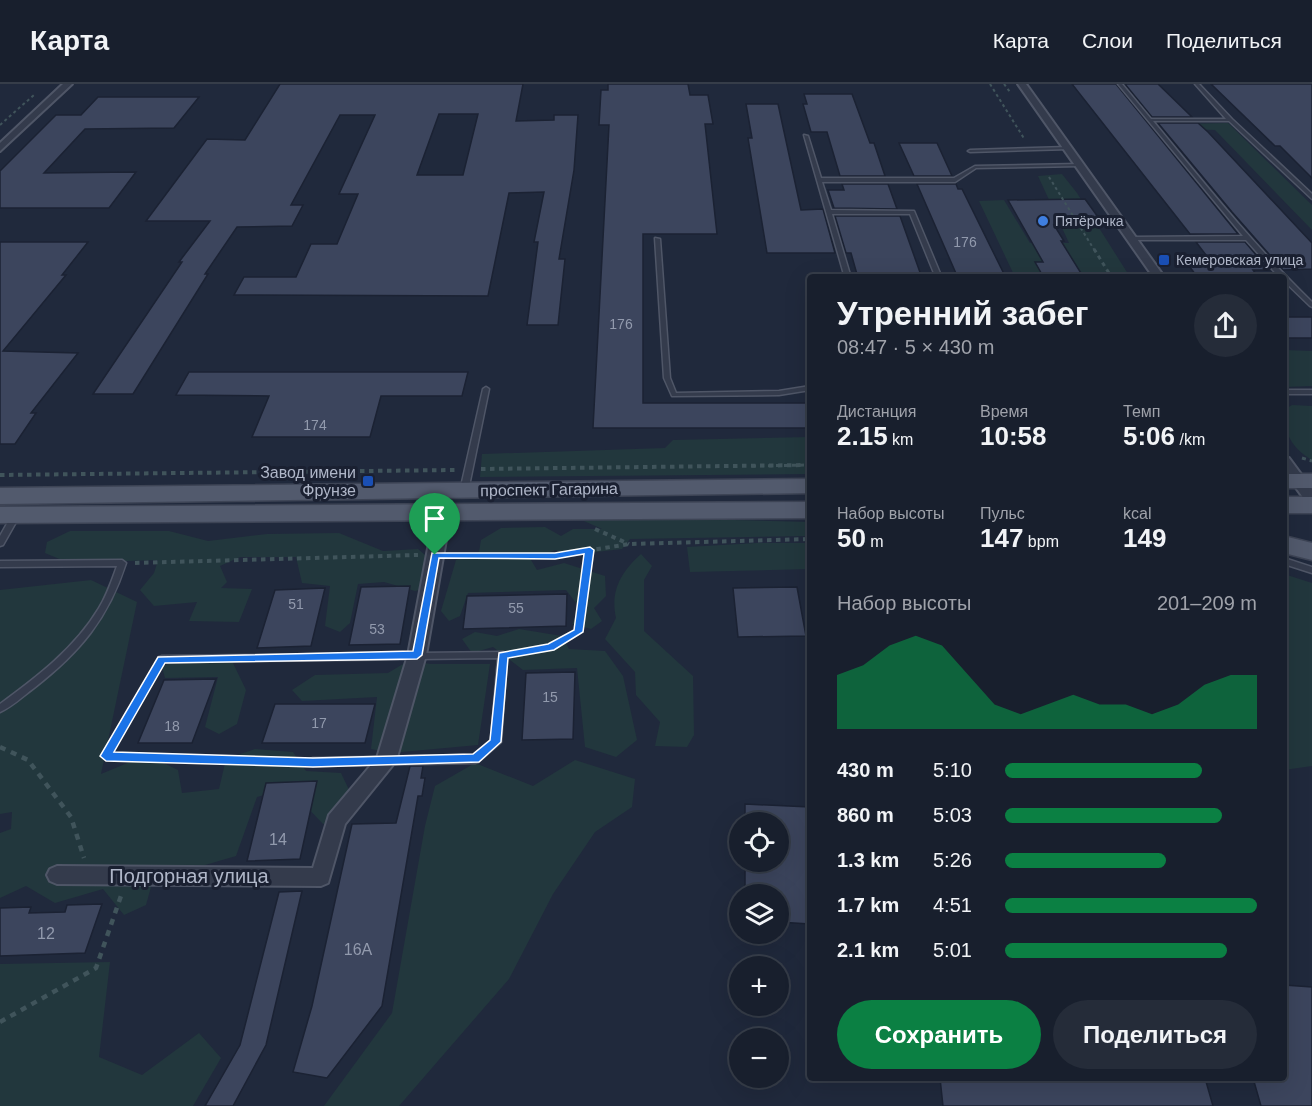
<!DOCTYPE html>
<html lang="ru">
<head>
<meta charset="utf-8">
<style>
	:root { --surface:#181f2d; --page:#252c39; --text:#f1f3f6; --muted:#9fa2aa; --line:#363d49; --accent:#0b8043 }
	body { margin:0; font-family:Arial,sans-serif; background:var(--page); color:var(--text); height:100vh; display:flex; flex-direction:column; font-size:22px; white-space:nowrap }
	* { box-sizing:border-box; margin:0 }
	p { font-size:20px; color:var(--muted) }
	.icon { flex:none; width:33px; height:33px; fill:none; stroke:currentColor; stroke-width:2; stroke-linecap:round; stroke-linejoin:round }
	.map { position:relative; flex:1; overflow:hidden }
	.drawer { position:absolute; left:807px; top:190px; width:480px; height:807px; display:flex; flex-direction:column; background:var(--surface); border-radius:6px; box-shadow:0 6px 24px #0002,0 0 0 2px var(--line) }
	.drawer>* { flex:none }
	.controls { position:absolute; left:729px; top:728px; display:grid; gap:12px }
	.controls a { display:grid; place-items:center; width:60px; height:60px; border-radius:50%; background:var(--surface); box-shadow:0 6px 24px #0002,0 0 0 2px var(--line); font-size:30px }
	.pin { position:absolute; display:grid; place-items:center; width:51px; height:51px; color:#fff; margin:-62px -26px; border-radius:50% 50% 50% 0; rotate:-45deg; box-shadow:0 0 6px #0007 }
	.pin .icon { rotate:45deg }
	.round { display:grid; place-items:center; flex:none; width:63px; height:63px; border-radius:32px; background:var(--page) }
	.overview { display:flex; align-items:center; justify-content:space-between; height:102px; padding:0 30px }
	h1 { font-size:33px; font-weight:600; line-height:45px }
	.figures { display:grid; grid-template-columns:repeat(3,1fr); gap:9px; height:102px; padding:6px 30px }
	.figures div { display:grid; align-content:center }
	.figures b { font-size:26px; font-weight:600 }
	.figures small { font-size:16px; font-weight:400 }
	.figures p { font-size:16px }
	.chart { height:168px; padding:12px 30px }
	.chart p { display:flex; justify-content:space-between }
	.chart svg { width:100%; height:108px; margin-top:6px; fill:var(--accent); opacity:.7 }
	.button { display:flex; gap:12px; margin-top:auto; padding:12px 30px }
	.button a { flex:1; height:69px; border-radius:36px; background:var(--accent); color:#fff; font-size:24px; font-weight:600; line-height:69px; text-align:center }
	.button a+a { background:var(--page); color:var(--text) }
	ul { padding:0 30px; list-style:none; font-size:20px }
	li { display:grid; grid-template-columns:96px 72px 1fr; align-items:center; height:45px }
	li i { height:15px; border-radius:8px; background:var(--accent) }
	header { display:flex; align-items:center; gap:36px; box-sizing:border-box; height:84px; padding:0 30px; background:var(--surface); border-bottom:2px solid var(--line) }
	header strong { font-size:28px }
	nav { display:flex; gap:33px; margin-inline-start:auto; font-size:21px }
	.map>svg:first-child { display:block }
	.green { fill:#22373d }
	.building { fill:#3c455d; stroke:#1b2233; stroke-width:1.5; fill-rule:evenodd }
	.lines { fill:none; stroke-linecap:round; stroke-linejoin:round }
	.service-casing { stroke:#4f5667; stroke-width:3 }
	.minor-casing { stroke:#4f5667; stroke-width:4 }
	.primary-casing { stroke:#3d4455; stroke-width:3 }
	.path-far3 { stroke:#40545b; stroke-width:2; stroke-dasharray:3 3; stroke-linecap:butt }
	.path-far2 { stroke:#40545b; stroke-width:3; stroke-dasharray:4 4; stroke-linecap:butt }
	.path-far1 { stroke:#40545b; stroke-width:4; stroke-dasharray:4.5 4.5; stroke-linecap:butt }
	.path { stroke:#40545b; stroke-width:4.5; stroke-dasharray:6 6; stroke-linecap:butt }
	.service { fill:#343b4c; fill-rule:evenodd }
	.minor { fill:#343b4c; fill-rule:evenodd }
	.primary { fill:#525a6d; fill-rule:evenodd }
	.route { fill:#1a73e8; stroke:#fff; stroke-width:1.5; fill-rule:evenodd }
	.shop-dot { fill:#3f7fe0; stroke:#1a2031; stroke-width:2 }
	.transit-dot { fill:#1a4fb4; stroke:#1a2031; stroke-width:2 }
	.labels { text-anchor:middle; stroke-width:6; stroke-linejoin:round; paint-order:stroke }
	.far-poi-label { font-size:14px; fill:#afb6c8; stroke:#1a2031; text-anchor:start }
	.number-label { font-size:14px; fill:#929aad }
	.poi-label { font-size:16px; fill:#afb6c8; stroke:#1a2031; text-anchor:end }
	.street-label { font-size:16px; fill:#afb6c8; stroke:#1a2031 }
	.near-number-label { font-size:16px; fill:#929aad }
	.near-street-label { font-size:20px; fill:#afb6c8; stroke:#1a2031 }
</style>
</head>
<body>
<header>
<strong>Карта</strong>
<nav><a>Карта</a><a>Слои</a><a>Поделиться</a></nav>
</header>
<div class="map">
<svg width="1312" height="1022" viewBox="0 0 1312 1022">
	<rect width="100%" height="100%" fill="#20293c"/>
	<path class="green" d="M1228,39L1312,121V146L1215,46L1184,45L1179,40Z
		M1062,90L1077,109L1130,193H1015L979,117L1004,116L1030,159H1069L1038,92Z
		M1284,266L1312,267V302L1284,303Z
		M1292,321L1312,322V376C1292,364 1284,350 1284,326Z
		M810,353V390L480,393L482,370L665,364L673,356Z
		M657,434L810,438V452L630,455L622,465L571,471L555,466L531,476L537,486L564,479L605,492L606,512L594,524L602,537L591,545L572,540L580,524L566,506L468,509L460,532L449,537L441,527L456,476L479,468L481,456L501,444L545,443L561,452L573,445H602L584,437Z
		M70,447H169L208,457L267,450L339,449L383,467L418,465L440,484L436,502L415,507L384,498L358,500L350,539L340,548L325,542L330,502L302,499L296,473H240L220,482L227,498L221,504L252,505L239,538L189,537L197,518L154,522L140,506L154,489L158,476L69,479L45,469L47,458Z
		M757,459H810V485L690,488L687,463Z
		M641,470L652,482L644,496V547L693,592L694,651L687,663L655,662L660,638L636,611L635,588L605,555L616,534C610,507 621,488 641,470Z
		M1284,490L1312,499V682L1284,686Z
		M91,496L137,518L101,690L147,671L178,686L182,709L219,705L226,675L255,665L293,668L306,687L341,689L351,710L346,736L323,740L289,704L257,713L236,772L188,786L156,785L146,821L124,831L103,805L55,819L26,802L0,814V749L11,745L12,728L0,730V506Z
		M519,545L562,552L569,565L605,567L623,592L637,656L616,673L585,663L577,584L523,586L493,563L472,569L462,555L475,548L497,552Z
		M176,575L233,579L246,606L237,640L219,650L205,643L218,593L165,594L162,583Z
		M408,577L431,580H490L478,661L391,669L371,665L377,613L302,617L292,606L315,591L388,589Z
		M575,676L635,695L632,723L595,748L553,810L509,895L399,1022H324L392,929L425,742L435,702L475,679L533,702Z
		M110,878L99,973L142,991L199,949L221,974L193,1022H0V880Z"/>
	<path class="building" d="M280,0H523L516,37L554,36V31H578L574,86L559,175H565L558,241H527L538,158H534L544,108L509,109L488,212L234,211L244,193H296L311,160H337L358,110H339L375,31H340L291,121H303L292,142L237,143L205,190H208L133,310H93L182,178H179L210,137H146L207,55L245,56ZM439,30H478L463,91H417Z
		M608,0H688L690,11H708L713,40H705L717,150H643V319H810V344H593L609,41H599L601,6H608Z
		M1072,0H1116L1238,150H1190Z
		M1125,0H1158L1192,33H1152Z
		M1211,0H1312V94L1280,62H1275Z
		M804,10H852L870,59H874L885,92H840L827,48H811L803,20H807Z
		M98,13H199L174,44L85,45L44,89L136,88L109,124H0V87L56,31H81Z
		M746,20H778L801,126L823,125L835,169H767L748,54H752Z
		M1158,39H1198L1208,48L1312,159V185L1283,186L1232,128Z
		M899,59H937L952,92H914Z
		M842,100H888L897,125L834,124L828,106H844Z
		M917,100H956L958,105H962L1006,194H958Z
		M1085,115L1103,140L1054,141L1064,157H1061L1084,194H1044L1035,178H1043L1008,116Z
		M835,132H900L922,194H858L851,169H846Z
		M0,158H88L62,191H66L3,267L78,269L31,329H36L15,360H0Z
		M1196,158H1245L1269,186H1253L1259,194H1198L1181,171H1206Z
		M1284,233H1312V254H1288L1284,249Z
		M189,288H468L462,312H381L370,353H252L269,312L176,311Z
		M410,502L400,560L349,561L361,503Z
		M797,503L806,552L738,553L733,504Z
		M325,504L311,562L257,564L275,506Z
		M567,510L566,542L463,545L467,512Z
		M575,588L573,655L522,656L526,589Z
		M216,595L192,659H138L164,596Z
		M275,620H375L365,659H262Z
		M410,682H423L421,694H425L422,712H418L382,922L327,994L293,988L312,922L352,740L396,739Z
		M317,697L300,775L247,777L266,699Z
		M745,720L810,723V840L778,838V810H745V777H778V738H745Z
		M302,807L266,961L233,1022H205L240,961L279,808Z
		M102,820L85,869L0,872V824L31,823L29,829L65,828L67,821Z
		M1284,901L1312,903V1022H1261L1253,994H1284Z
		M940,994H1205L1213,1022H943Z"/>
	<g class="lines">
		<defs>
			<path id="service" d="M1118,0H1122L1151,35H1226L1195,0H1199L1232,35L1312,110V115L1229,37H1153C1204,99 1254,162 1312,218V223L1310,222L1284,197V194H1280L1246,156H1131L1130,155L1133,153L1243,152Z
				M804,51L808,52L821,94H954L975,82L1079,80L1081,81L1079,82L976,84L955,98H822L831,126L914,127L942,194H936L910,130H832L851,194H845Z
				M1068,63H1070V65L970,68L968,67L970,66Z
				M655,154L660,155L670,294L676,309L779,307L810,302V306L779,311L672,312L664,294Z
				M486,303L489,305L468,407L464,409L460,407L483,305Z
				M1284,306H1312V310H1284Z
				M13,429H19L20,431L3,461L0,462V452Z
				M1284,474L1312,483V489L1284,480Z
				M122,476L126,479C108,535 80,568 34,604C23,612 12,623 0,628V620C37,593 75,564 99,524C107,511 112,496 117,482L0,483V477Z
				M503,568L506,569L507,571L501,658L478,678L475,679L313,682L310,681L308,678L310,675L313,674L473,671L491,656L498,574L162,578L159,577L158,575L159,573L162,572Z"/>
			<path id="minor" d="M63,0H72L0,67V59Z
				M1018,0H1026L1165,194H1154Z
				M1284,373L1289,374L1312,405V421L1307,419L1284,387Z
				M443,422L451,427L426,571L396,677L345,740L328,799L321,802L57,800L50,797L47,791L50,785L57,782L313,784L329,731L377,674L408,571L435,427Z"/>
			<path id="primary" d="M1284,390H1312V404H1284Z
				M810,395V409L0,420V404Z
				M1284,413H1312V429H1284Z
				M810,418V434L0,439V423Z
				M1284,452L1312,459V476L1284,469Z"/>
		</defs>
		<use href="#service" class="service-casing"/>
		<use href="#minor" class="minor-casing"/>
		<use href="#primary" class="primary-casing"/>
		<path class="path-far3" d="M990,0L1025,56
			M1004,0L1010,8
			M0,41L35,10
			M1049,93L1095,167"/>
		<path class="path-far2" d="M1094,165L1112,194
			M1302,374L1312,377
			M752,382L810,381"/>
		<path class="path-far1" d="M481,385L810,381
			M0,391L455,386
			M595,445L629,460
			M453,471L555,472L629,460L810,455
			M135,479L418,471
			M516,569L550,563L578,548L590,467
			M112,661L156,585"/>
		<path class="path" d="M113,659L106,672L300,678
			M0,663L28,676L71,733L84,774
			M0,938L96,884L122,809"/>
		<use href="#service" class="service"/>
		<use href="#minor" class="minor"/>
		<use href="#primary" class="primary"/>
	</g>
	<path class="route" d="M590,463L594,466L583,548L554,566L508,574L501,658L479,678L313,683L106,677L100,672L158,573L413,567L432,469H555ZM584,470L574,546L548,560L499,569L490,656L473,670L313,674L114,668L165,579L417,575L422,571L439,474L555,475Z"/>
	<circle class="shop-dot" cx="1043" cy="137" r="6"/>
	<g class="transit-dot">
		<rect x="1158" y="170" width="12" height="12" rx="3"/>
		<rect x="362" y="391" width="12" height="12" rx="3"/>
	</g>
	<g class="labels">
		<g class="far-poi-label">
			<text x="1055" y="142">Пятёрочка</text>
			<text x="1176" y="181">Кемеровская улица</text>
		</g>
		<g class="number-label">
			<text x="965" y="163">176</text>
			<text x="621" y="245">176</text>
			<text x="315" y="346">174</text>
			<text x="296" y="525">51</text>
			<text x="516" y="529">55</text>
			<text x="377" y="550">53</text>
			<text x="550" y="618">15</text>
			<text x="319" y="644">17</text>
			<text x="172" y="647">18</text>
		</g>
		<g class="poi-label">
			<text x="356" y="394">Завод имени<tspan x="356" dy="18">Фрунзе</tspan></text>
		</g>
		<g class="street-label">
			<text transform="translate(549 405) rotate(-1)" y="6">проспект Гагарина</text>
		</g>
		<g class="near-number-label">
			<text x="278" y="761">14</text>
			<text x="46" y="855">12</text>
			<text x="358" y="871">16А</text>
		</g>
		<g class="near-street-label">
			<text x="189" y="799">Подгорная улица</text>
		</g>
	</g>
</svg>
<div class="controls">
<a><svg class="icon" aria-label="locate" viewBox="0 0 24 24"><circle cx="12" cy="12" r="6"/><path d="M12 2v4M12 18v4M2 12h4M18 12h4"/></svg></a>
<a><svg class="icon" aria-label="layers" viewBox="0 0 24 24"><path d="M12 4l9 5-9 5-9-5zM3 14l9 5 9-5"/></svg></a>
<a>+</a>
<a>−</a>
</div>
<div class="pin" style="left:435px;top:471px;background:#1e9e55"><svg class="icon" aria-label="arrive" viewBox="0 0 24 24"><path d="M6 21V4h12l-3 4 3 4H6"/></svg></div>
<section class="drawer">
<div class="overview"><div><h1>Утренний забег</h1><p>08:47 · 5 × 430 m</p></div><a class="round"><svg class="icon" aria-label="share" viewBox="0 0 24 24"><path d="M12 15V3M7 8l5-5 5 5M5 13v7h14v-7"/></svg></a></div>
<div class="figures">
<div><p>Дистанция</p><b>2.15<small> km</small></b></div>
<div><p>Время</p><b>10:58</b></div>
<div><p>Темп</p><b>5:06<small> /km</small></b></div>
</div>
<div class="figures">
<div><p>Набор высоты</p><b>50<small> m</small></b></div>
<div><p>Пульс</p><b>147<small> bpm</small></b></div>
<div><p>kcal</p><b>149</b></div>
</div>
<div class="chart"><p><span>Набор высоты</span>201–209 m</p>
<svg viewBox="0 0 160 44" preserveAspectRatio="none"><path d="M0 44V22L10 18L20 10L30 6L40 10L50 22L60 34L70 38L80 34L90 30L100 34L110 34L120 38L130 34L140 26L150 22L160 22V44z"/></svg>
</div>
<ul>
<li><b>430 m</b>5:10<i style="width:78%"></i></li>
<li><b>860 m</b>5:03<i style="width:86%"></i></li>
<li><b>1.3 km</b>5:26<i style="width:64%"></i></li>
<li><b>1.7 km</b>4:51<i style="width:100%"></i></li>
<li><b>2.1 km</b>5:01<i style="width:88%"></i></li>
</ul>
<div class="button"><a>Сохранить</a><a>Поделиться</a></div>
</section>
</div>
</body>
</html>
